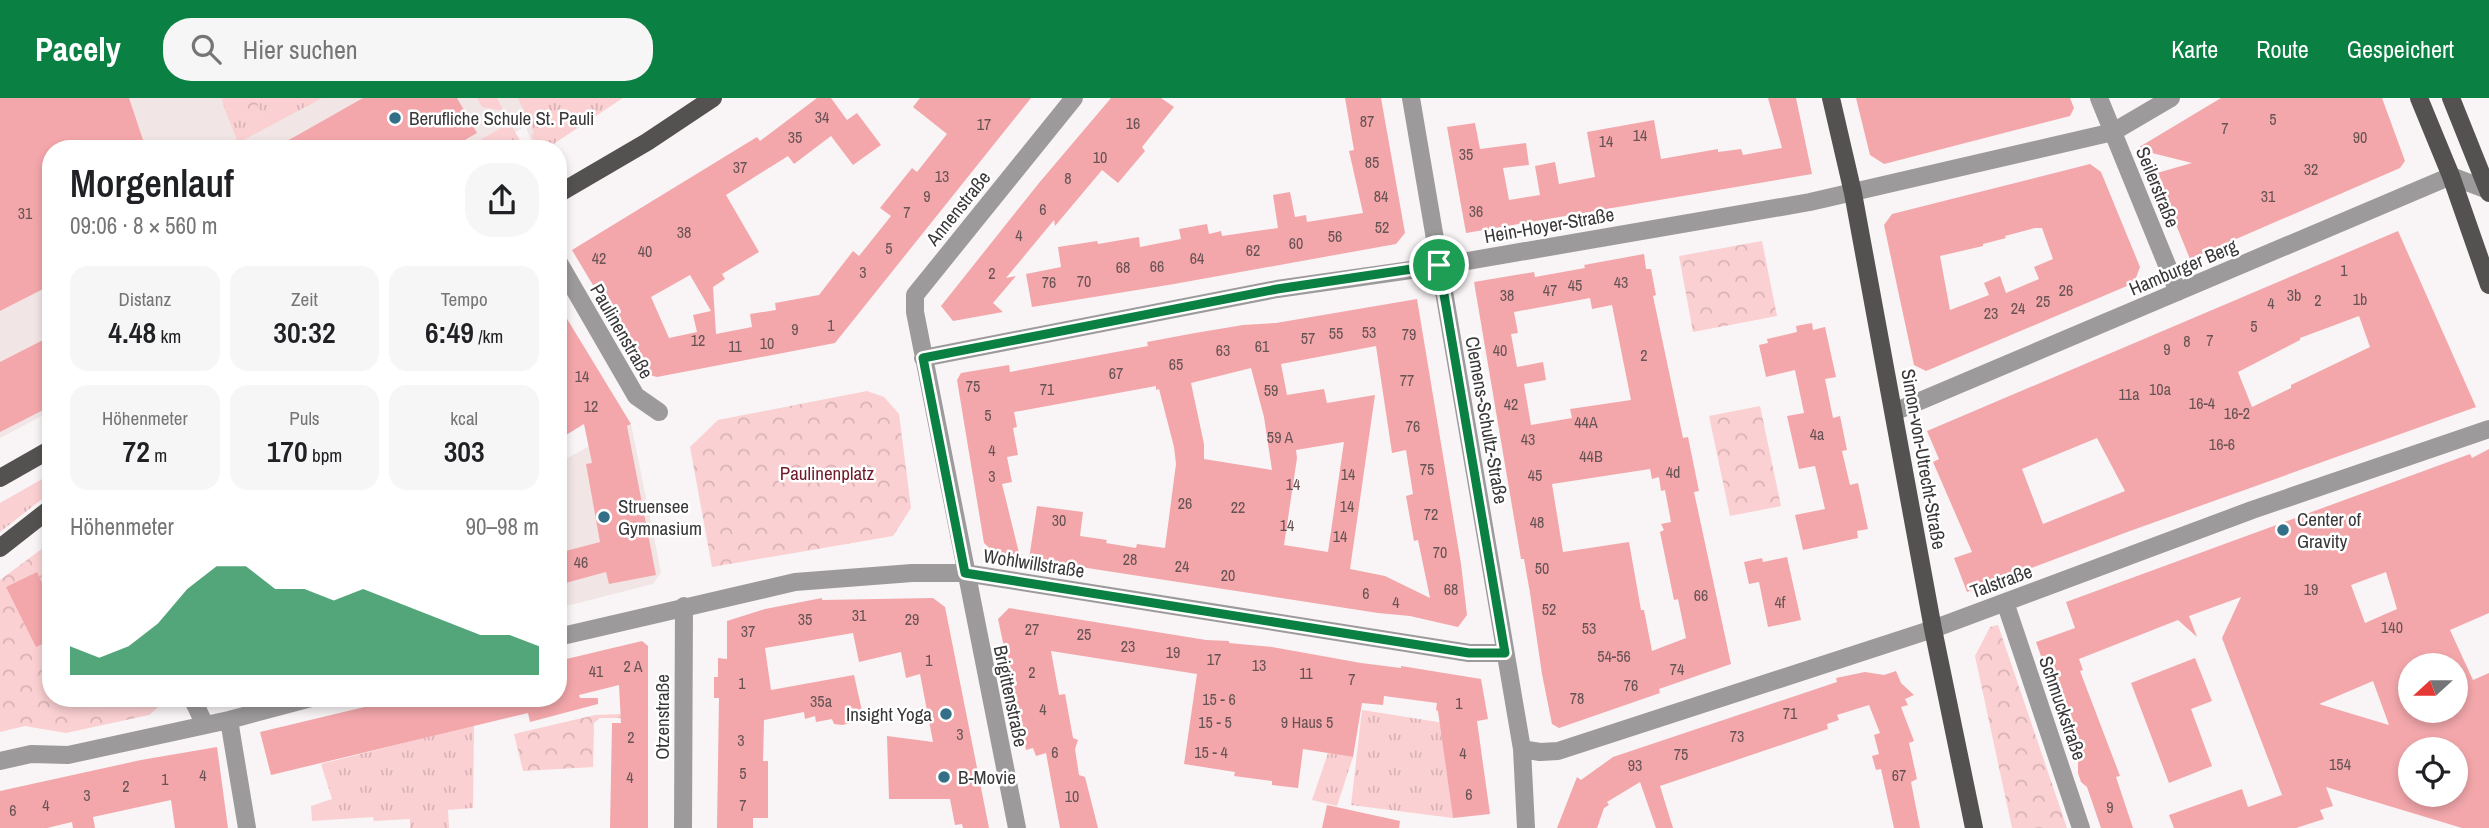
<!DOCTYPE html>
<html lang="de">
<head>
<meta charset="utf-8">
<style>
	:root { --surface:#fff; --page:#f6f6f6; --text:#202124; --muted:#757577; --accent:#0b8043 }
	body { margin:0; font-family:"Archivo Narrow",sans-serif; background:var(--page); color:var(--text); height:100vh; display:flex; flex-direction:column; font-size:26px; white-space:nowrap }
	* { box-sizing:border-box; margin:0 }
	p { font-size:23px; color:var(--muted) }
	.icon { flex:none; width:38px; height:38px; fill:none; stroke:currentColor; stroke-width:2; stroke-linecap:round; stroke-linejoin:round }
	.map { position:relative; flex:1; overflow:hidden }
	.drawer { position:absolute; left:42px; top:42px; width:525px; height:567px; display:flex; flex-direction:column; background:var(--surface); border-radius:28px; box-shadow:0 4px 10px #0003 }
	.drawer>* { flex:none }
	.needle { width:46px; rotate:249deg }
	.tools { position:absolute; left:2398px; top:555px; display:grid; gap:14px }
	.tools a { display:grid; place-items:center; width:70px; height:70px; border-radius:50%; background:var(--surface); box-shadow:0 4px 10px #0003; font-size:35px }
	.pin { position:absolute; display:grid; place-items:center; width:60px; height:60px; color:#fff; margin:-30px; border:4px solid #fff; border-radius:50%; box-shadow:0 2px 7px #0007 }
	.round { display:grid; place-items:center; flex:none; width:74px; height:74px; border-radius:28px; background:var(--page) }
	.summary { display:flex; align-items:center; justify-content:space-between; height:119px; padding:0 28px }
	h1 { font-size:38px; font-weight:600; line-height:52px }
	.stats { display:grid; grid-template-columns:repeat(3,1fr); gap:10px; height:119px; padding:7px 28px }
	.stats div { display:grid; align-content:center; border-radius:18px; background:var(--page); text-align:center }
	.stats b { font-size:30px; font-weight:600 }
	.stats small { font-size:19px; font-weight:400 }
	.stats p { font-size:19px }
	.chart { height:196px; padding:14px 28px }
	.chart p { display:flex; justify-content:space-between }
	.chart svg { width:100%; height:126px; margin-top:7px; fill:var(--accent); opacity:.7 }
	header { display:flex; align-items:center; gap:42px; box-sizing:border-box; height:98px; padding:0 35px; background:var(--accent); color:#fff }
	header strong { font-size:33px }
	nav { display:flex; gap:38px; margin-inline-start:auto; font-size:24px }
	.search { width:490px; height:63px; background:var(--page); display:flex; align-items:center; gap:18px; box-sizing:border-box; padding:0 24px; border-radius:28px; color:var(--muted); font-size:26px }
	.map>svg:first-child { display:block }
	.built { fill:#f2e5e5 }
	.grass { fill:url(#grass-tufts) }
	.park { fill:url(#park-crowns) }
	.building { fill:#f3a7ab; fill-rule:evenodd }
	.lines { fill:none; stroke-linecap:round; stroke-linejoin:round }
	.minor { stroke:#9c9a9a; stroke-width:18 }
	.major { stroke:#545151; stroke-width:18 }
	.route-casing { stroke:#fff; stroke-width:14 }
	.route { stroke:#0b8043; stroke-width:9 }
	.poi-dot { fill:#337087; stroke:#fff; stroke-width:2.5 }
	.labels { text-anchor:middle; stroke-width:5; stroke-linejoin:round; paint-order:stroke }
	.number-label { font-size:16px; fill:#685354 }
	.poi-label { font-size:19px; fill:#393737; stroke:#fff; text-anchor:start }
	.street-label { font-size:19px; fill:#393737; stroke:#fff }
	.park-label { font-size:19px; fill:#711b2a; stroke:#fff }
</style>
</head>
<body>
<header>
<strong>Pacely</strong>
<div class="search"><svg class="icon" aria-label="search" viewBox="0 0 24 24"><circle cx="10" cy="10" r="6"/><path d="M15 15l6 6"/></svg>Hier suchen</div>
<nav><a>Karte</a><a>Route</a><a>Gespeichert</a></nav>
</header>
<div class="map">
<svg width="2489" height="730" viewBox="0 0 2489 730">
	<defs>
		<pattern id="grass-tufts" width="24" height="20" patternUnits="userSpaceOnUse" patternTransform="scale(1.75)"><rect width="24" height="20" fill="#fbd0d2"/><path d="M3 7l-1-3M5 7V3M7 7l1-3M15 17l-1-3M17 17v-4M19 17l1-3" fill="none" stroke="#d8b3b5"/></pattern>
		<pattern id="park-crowns" width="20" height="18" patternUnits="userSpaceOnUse" patternTransform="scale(1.75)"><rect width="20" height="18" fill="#fbd0d2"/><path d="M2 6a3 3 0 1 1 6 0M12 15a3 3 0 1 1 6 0" fill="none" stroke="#d8b3b5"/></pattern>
	</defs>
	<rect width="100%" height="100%" fill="#f9f4f5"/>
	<path class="built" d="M0,0H607L532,48L526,28L486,51H51V313L0,340Z
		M631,326L661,474L653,486L558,510V365Z"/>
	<path class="grass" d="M256,0H322L238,45L224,9L248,18L260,16Z
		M477,0H497L504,13L482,9Z
		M518,0H623L546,51H539L531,37L534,35Z
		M510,25L525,51H464Z
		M51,376V394L0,434V405Z
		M1362,612L1444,625L1442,639L1453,720L1351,707Z
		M474,627L473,710L448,712L449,730H410V721L374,723L373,719L312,723L311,708L332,701L321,666Z
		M1328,655L1353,659L1337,708L1312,702Z"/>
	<path class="park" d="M222,0H256L260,16L248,18L224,9Z
		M1762,143L1777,218L1693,234L1679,158Z
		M867,293L884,299L899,316L911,410L893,438L712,469L690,349L718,322Z
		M1760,308L1781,408L1730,418L1709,318Z
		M51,444V600H169L149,617L66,635L25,628L0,634V482Z
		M1998,527L2067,730H2012L1975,558L1990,529Z
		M621,616V620H600L594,625L593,669L523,673L514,636L595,617Z"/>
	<path class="building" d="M0,0H129L146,51H51V180L45,190L0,213Z
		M363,0H457L477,35L449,51H273Z
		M817,0H831L847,22L857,15L881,47L853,67L831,38L794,66L788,58L726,97L759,154L722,176L725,181L713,189L716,236L752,229L750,216L776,212L775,205L819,197L853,153L859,158L891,118L880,110L912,70L917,74L947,36L913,9L920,0H1031L835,245L657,279L646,276L572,152L757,39L760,43ZM690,177L711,213L693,217L697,234L669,240L651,199Z
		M1111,0H1161L1174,9L1142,49L1145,53L1118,85L1102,72L1055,128L1054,122L1006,180L1016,178L993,205L1003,214L953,223L941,208L1039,85Z
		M1345,0H1381L1405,135L1396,146L1174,186L1032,209L1026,176L1061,169L1058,149L1097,143L1098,146L1139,139L1140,149L1181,141L1179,131L1207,126L1209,136L1221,133L1222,138L1278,130L1273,97L1290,94L1295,119L1306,117L1307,124L1363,115L1349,53L1354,52Z
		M1768,0H1796L1812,76L1466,135L1447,29L1475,25L1480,51L1526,45L1529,67L1503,70L1509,102L1540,97L1535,68L1555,64L1559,86L1595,79L1587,34L1654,22L1661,61L1718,51V54L1741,51L1743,57L1782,50Z
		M1856,0H2070L2074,10L2070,18L1884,66L1870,57Z
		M2221,0H2382L2405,63L2400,70L2190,161L2166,102L2157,75L2192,65L2136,51Z
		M2090,66L2101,74L2140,169L2134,185L1926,273L1914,267L1884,127L1892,116ZM2035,130H2042L2053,161L2034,169L2039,181L2006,195L2000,178L1984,185L1989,197L1950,212L1940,158L1983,148V146L2006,140L2005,138Z
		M2398,133L2476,309L2130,433L1967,494L1954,460L1972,454L1933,364L1939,361L1927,333ZM2359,218L2370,249L2291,287V290L2252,309L2238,274L2300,242V240ZM2097,340L2125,393L2043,426L2022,371Z
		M1644,156L1646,171H1651L1656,197L1653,198L1683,340L1688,339L1699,393L1694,394L1731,566L1659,591L1660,595L1559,630L1552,626L1542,576L1530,495L1524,461H1521L1474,184L1534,174L1535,179L1585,170L1584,167ZM1590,200L1592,211L1612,207L1631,302L1570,311L1572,320L1531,327L1524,286L1546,282L1543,264L1517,269L1511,236L1518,235L1514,214ZM1650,371L1652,381L1659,379L1661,393L1665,392L1671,424L1661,426L1664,432L1660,434L1674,502L1678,501L1686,540L1652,553L1644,512H1641L1629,444L1563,454L1552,386Z
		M1417,201L1461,466L1467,517L1458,529L1410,518L1378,515L1029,461L1037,408L1083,414L1080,438L1107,442L1106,445L1136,450L1137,446L1165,450L1176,366L1174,349L1159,291L1156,292V288L1014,314L1017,329L1013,330L1018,357L1007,359L1012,384L1002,386L1020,459L996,456L984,445L957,282L961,275L1009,267L1010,274L1148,248L1147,244L1195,235L1243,227L1276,225ZM1376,248L1392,355L1406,352L1413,396L1406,398L1414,443L1418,442L1430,500L1385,478L1350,471L1375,297L1327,305L1324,291L1287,297L1281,266ZM1251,270L1264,319L1272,372L1204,361V346L1191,285ZM1344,344L1328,454L1284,447L1297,360L1296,352Z
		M558,206L631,326L627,328L656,477L609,486L606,474L558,487V455L600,444L586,366L592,365L584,326L558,342Z
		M1812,225L1813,232L1825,229L1836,279L1825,281L1833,320L1840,318L1847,352L1842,353L1850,387L1858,385L1868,431L1857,433L1858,440L1803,452L1795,417L1825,411L1815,368L1799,371L1787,318L1804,315L1795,272L1766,279L1759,247L1768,245L1767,241L1797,234L1796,228Z
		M51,238V308L0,334V264Z
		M2489,351V515L2450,532L2473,582L2489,575V730H2462L2326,689L2333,708L2320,712L2324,721L2296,730H2174L2169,717L2242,691L2248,709L2282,697L2222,540L2241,499L2189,518L2197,539L2178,522L2079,561L2083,572L2080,573L2120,678L2116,679L2133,730H2101L2087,689L2081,684L2078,675V663L2072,659L2069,650L2070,640L2036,544L2075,530L2066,504L2470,356L2472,360ZM2386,474L2397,511L2365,525L2351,487ZM2410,567H2455V612H2410ZM2373,583L2389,627L2319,606ZM2410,651H2455V696H2410Z
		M1787,459L1801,522L1768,529L1759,484L1749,486L1744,464L1762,460L1763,464Z
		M37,474L48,498L42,500L51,519V542L36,549L6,489Z
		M822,500V502L933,500L945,509L989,730H963L962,726L955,727L950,701H889L887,638L933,644L920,576L906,580L901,554L859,564L853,535L765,550L771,592L854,577L864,622L842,627L834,626L832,621L816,624L815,618L805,621L804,614L764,622L763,663H768V720H753V730H717L719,600H714V579H718V560L727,561V523L765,511Z
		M1009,510L1206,542L1229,543V545L1272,549L1361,565L1401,570V568L1481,581L1488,621L1477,623L1490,716L1453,720L1438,613L1436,612L1437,605L1384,598L1383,607L1362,605L1353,659L1303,651L1298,690L1272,687V683L1234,678L1235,674L1184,666L1197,576L1051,553L1059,597L1065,596L1073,640L1078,642L1075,651L1079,677L1085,679L1098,730H1060L1046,655L1036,658L1033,650L1026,652L998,521Z
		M642,543L648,548V730H610L612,625H621L619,587L579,597L580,600H598V606L530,624L528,615L271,677L260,634L402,600H558V563Z
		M2195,560L2212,603L2191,611L2212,668L2169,685L2131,585Z
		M1896,573L1901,585L1914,597L1905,601L1908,607L1901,609L1914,643L1909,645L1917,681L1911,684L1920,730H1894L1881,671L1876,672L1872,658L1879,656L1874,637L1880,635L1869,607L1837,617L1839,622L1827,626L1828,631L1660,688L1673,730H1656L1640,684L1607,704L1609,707L1604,710L1597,730H1557L1577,679L1581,682L1613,659L1837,584L1836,580L1865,574L1884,577Z
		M217,649L228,730H175L171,702L93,719L95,730H73L72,724L47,730H0V693L141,662Z
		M1327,707L1400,723L1399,730H1322Z"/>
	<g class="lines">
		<path class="minor" d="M1411,0L1522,651L1526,730
			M2099,0L2178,194
			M558,163L636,298L659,314
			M923,260L1277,191L1439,168L1810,104L2113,34L2171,0
			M1894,314L2451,78L2488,92
			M2005,504L2081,730
			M558,539L795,484L912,475H965L1469,555H1505
			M192,600L205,627
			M229,622L247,730
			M1522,651L1540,654L1558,653L1933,531L2252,412L2489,331
			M0,663L31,656L68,657L229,622L311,600
			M683,730L684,508
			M1017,730L915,214V197L1074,0"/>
		<path class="major" d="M1831,0L1853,95L1933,531L1974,730
			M2419,0L2451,78L2489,187
			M2451,0L2489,95
			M558,96L647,44L713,0
			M0,380L51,351
			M0,450L51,410"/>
	</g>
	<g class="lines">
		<defs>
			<path id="route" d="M1439,167L1505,555H1469L965,475L923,260L1277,191Z"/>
		</defs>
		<use href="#route" class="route-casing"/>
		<use href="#route" class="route"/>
	</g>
	<g class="poi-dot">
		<circle cx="395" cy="20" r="7"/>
		<circle cx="604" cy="419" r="7"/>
		<circle cx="2283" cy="432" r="7"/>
		<circle cx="946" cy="616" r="7"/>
		<circle cx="944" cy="679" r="7"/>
	</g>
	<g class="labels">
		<g class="number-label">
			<text x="822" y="25">34</text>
			<text x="2273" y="27">5</text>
			<text x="1367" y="29">87</text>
			<text x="1133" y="31">16</text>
			<text x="984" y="32">17</text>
			<text x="2225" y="36">7</text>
			<text x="1640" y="43">14</text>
			<text x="795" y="45">35</text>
			<text x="2360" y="45">90</text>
			<text x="1606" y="49">14</text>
			<text x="1466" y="62">35</text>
			<text x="1100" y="65">10</text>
			<text x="1372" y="70">85</text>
			<text x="740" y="75">37</text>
			<text x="2311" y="77">32</text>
			<text x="942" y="84">13</text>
			<text x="1068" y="86">8</text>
			<text x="927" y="104">9</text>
			<text x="1381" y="104">84</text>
			<text x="2268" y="104">31</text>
			<text x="1043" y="117">6</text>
			<text x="1476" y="119">36</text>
			<text x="907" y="120">7</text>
			<text x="25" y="121">31</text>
			<text x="1382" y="135">52</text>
			<text x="684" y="140">38</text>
			<text x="1019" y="143">4</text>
			<text x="1335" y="144">56</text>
			<text x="1296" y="151">60</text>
			<text x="889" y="156">5</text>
			<text x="1253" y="158">62</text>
			<text x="645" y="159">40</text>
			<text x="599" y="166">42</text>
			<text x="1197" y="166">64</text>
			<text x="1157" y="174">66</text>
			<text x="1123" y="175">68</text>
			<text x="2344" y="178">1</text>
			<text x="863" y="180">3</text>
			<text x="992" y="181">2</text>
			<text x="1084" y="189">70</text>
			<text x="1049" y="190">76</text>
			<text x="1621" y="190">43</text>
			<text x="1575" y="193">45</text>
			<text x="1550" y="198">47</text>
			<text x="2066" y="198">26</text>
			<text x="1507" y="203">38</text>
			<text x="2294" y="203">3b</text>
			<text x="2360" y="207">1b</text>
			<text x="2318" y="208">2</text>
			<text x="2043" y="209">25</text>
			<text x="2271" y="211">4</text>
			<text x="2018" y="216">24</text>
			<text x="1991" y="221">23</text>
			<text x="831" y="233">1</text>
			<text x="2254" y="234">5</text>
			<text x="795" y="237">9</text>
			<text x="1369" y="240">53</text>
			<text x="1336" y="241">55</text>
			<text x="1409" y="242">79</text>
			<text x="1308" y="246">57</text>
			<text x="698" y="248">12</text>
			<text x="2210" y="248">7</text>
			<text x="2187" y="249">8</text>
			<text x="767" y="251">10</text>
			<text x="735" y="254">11</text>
			<text x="1262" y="254">61</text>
			<text x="2167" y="257">9</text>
			<text x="1223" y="258">63</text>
			<text x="1500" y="258">40</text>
			<text x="1644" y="263">2</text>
			<text x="1176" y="272">65</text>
			<text x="1116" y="281">67</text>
			<text x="582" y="284">14</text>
			<text x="1407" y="288">77</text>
			<text x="973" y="294">75</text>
			<text x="1047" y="297">71</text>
			<text x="2160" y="297">10a</text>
			<text x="1271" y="298">59</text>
			<text x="2129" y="302">11a</text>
			<text x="2202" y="311">16-4</text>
			<text x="1511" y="312">42</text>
			<text x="591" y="314">12</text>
			<text x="2237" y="321">16-2</text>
			<text x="988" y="323">5</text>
			<text x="1586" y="330">44A</text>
			<text x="1413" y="334">76</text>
			<text x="1817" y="342">4a</text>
			<text x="1280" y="345">59 A</text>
			<text x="1528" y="347">43</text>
			<text x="2222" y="352">16-6</text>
			<text x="992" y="358">4</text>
			<text x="1591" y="364">44B</text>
			<text x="1427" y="377">75</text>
			<text x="1673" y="380">4d</text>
			<text x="1348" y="382">14</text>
			<text x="1535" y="383">45</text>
			<text x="992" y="384">3</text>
			<text x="1293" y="392">14</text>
			<text x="1185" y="411">26</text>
			<text x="1347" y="414">14</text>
			<text x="1238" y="415">22</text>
			<text x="1431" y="422">72</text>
			<text x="1059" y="428">30</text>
			<text x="1537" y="430">48</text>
			<text x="1287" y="433">14</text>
			<text x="1340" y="444">14</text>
			<text x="1440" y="460">70</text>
			<text x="1130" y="467">28</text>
			<text x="581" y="470">46</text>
			<text x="1182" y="474">24</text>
			<text x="1542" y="476">50</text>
			<text x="1228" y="483">20</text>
			<text x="1451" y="497">68</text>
			<text x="2311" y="497">19</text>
			<text x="1366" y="501">6</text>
			<text x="1701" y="503">66</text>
			<text x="1396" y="510">4</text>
			<text x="1780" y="510">4f</text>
			<text x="1549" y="517">52</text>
			<text x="859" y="523">31</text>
			<text x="805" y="527">35</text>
			<text x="912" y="527">29</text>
			<text x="2392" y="535">140</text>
			<text x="1589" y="536">53</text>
			<text x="1032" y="537">27</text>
			<text x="748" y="539">37</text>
			<text x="1084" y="542">25</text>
			<text x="1128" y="554">23</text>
			<text x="1173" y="560">19</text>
			<text x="1614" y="564">54-56</text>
			<text x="1214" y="567">17</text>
			<text x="929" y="568">1</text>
			<text x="1259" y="573">13</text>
			<text x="633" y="574">2 A</text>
			<text x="1677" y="577">74</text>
			<text x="596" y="579">41</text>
			<text x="1032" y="580">2</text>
			<text x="1306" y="581">11</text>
			<text x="1352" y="587">7</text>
			<text x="742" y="591">1</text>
			<text x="1631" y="593">76</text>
			<text x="1577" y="606">78</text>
			<text x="1219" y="607">15 - 6</text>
			<text x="821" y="609">35a</text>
			<text x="1459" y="611">1</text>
			<text x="1043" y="617">4</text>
			<text x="1790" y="621">71</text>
			<text x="1215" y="630">15 - 5</text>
			<text x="1307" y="630">9 Haus 5</text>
			<text x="960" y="642">3</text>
			<text x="1737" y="644">73</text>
			<text x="631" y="645">2</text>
			<text x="741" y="648">3</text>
			<text x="1055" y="660">6</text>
			<text x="1211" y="660">15 - 4</text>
			<text x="1463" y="661">4</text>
			<text x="1681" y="662">75</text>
			<text x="2340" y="672">154</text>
			<text x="1635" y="673">93</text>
			<text x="743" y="681">5</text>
			<text x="203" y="683">4</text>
			<text x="1899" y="683">67</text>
			<text x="630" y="685">4</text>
			<text x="165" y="687">1</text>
			<text x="126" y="694">2</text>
			<text x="1469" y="702">6</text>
			<text x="87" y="703">3</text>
			<text x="1072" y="704">10</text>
			<text x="46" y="713">4</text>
			<text x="743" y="713">7</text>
			<text x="2110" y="715">9</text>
			<text x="13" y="718">6</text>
		</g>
		<g class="poi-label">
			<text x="409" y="27">Berufliche Schule St. Pauli</text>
			<text x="618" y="415">Struensee<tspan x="618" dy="22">Gymnasium</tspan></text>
			<text x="2297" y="428">Center of<tspan x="2297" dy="22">Gravity</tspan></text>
			<text x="932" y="623" text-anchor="end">Insight Yoga</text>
			<text x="958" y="686">B-Movie</text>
		</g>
		<g class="street-label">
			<text transform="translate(2158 89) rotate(68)" y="7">Seilerstraße</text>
			<text transform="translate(958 110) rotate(-51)" y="7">Annenstraße</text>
			<text transform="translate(1549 127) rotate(-10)" y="7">Hein-Hoyer-Straße</text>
			<text transform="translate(2183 169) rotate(-23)" y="7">Hamburger Berg</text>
			<text transform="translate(622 233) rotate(60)" y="7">Paulinenstraße</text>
			<text transform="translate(1487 322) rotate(80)" y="7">Clemens-Schultz-Straße</text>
			<text transform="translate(1924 361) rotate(80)" y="7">Simon-von-Utrecht-Straße</text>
			<text transform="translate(1034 465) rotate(9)" y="7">Wohlwillstraße</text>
			<text transform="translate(2001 483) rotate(-20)" y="7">Talstraße</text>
			<text transform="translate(1011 598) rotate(78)" y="7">Brigittenstraße</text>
			<text transform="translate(2063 610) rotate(71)" y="7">Schmuckstraße</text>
			<text transform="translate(662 619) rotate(-90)" y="7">Otzenstraße</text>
		</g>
		<g class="park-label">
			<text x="827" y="382">Paulinenplatz</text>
		</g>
	</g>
</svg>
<div class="tools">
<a><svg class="needle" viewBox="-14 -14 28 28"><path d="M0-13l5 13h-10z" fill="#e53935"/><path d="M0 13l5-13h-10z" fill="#757577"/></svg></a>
<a><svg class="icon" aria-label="locate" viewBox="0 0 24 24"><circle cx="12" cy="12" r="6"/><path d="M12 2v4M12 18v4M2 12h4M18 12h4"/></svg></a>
</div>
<div class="pin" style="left:1439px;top:167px;background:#1e9e55"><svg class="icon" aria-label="arrive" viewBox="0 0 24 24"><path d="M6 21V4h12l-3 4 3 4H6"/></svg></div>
<section class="drawer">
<div class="summary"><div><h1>Morgenlauf</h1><p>09:06 · 8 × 560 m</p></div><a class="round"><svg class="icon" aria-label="share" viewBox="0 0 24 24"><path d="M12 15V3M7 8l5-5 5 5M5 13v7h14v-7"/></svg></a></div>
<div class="stats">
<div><p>Distanz</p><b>4.48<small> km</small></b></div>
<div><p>Zeit</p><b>30:32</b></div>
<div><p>Tempo</p><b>6:49<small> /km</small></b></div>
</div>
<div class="stats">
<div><p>Höhenmeter</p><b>72<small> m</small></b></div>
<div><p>Puls</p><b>170<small> bpm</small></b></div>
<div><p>kcal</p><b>303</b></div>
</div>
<div class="chart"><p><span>Höhenmeter</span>90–98 m</p>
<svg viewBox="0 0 160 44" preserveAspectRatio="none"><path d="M0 44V34L10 38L20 34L30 26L40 14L50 6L60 6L70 14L80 14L90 18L100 14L110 18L120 22L130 26L140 30L150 30L160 34V44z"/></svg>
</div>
</section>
</div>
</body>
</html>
